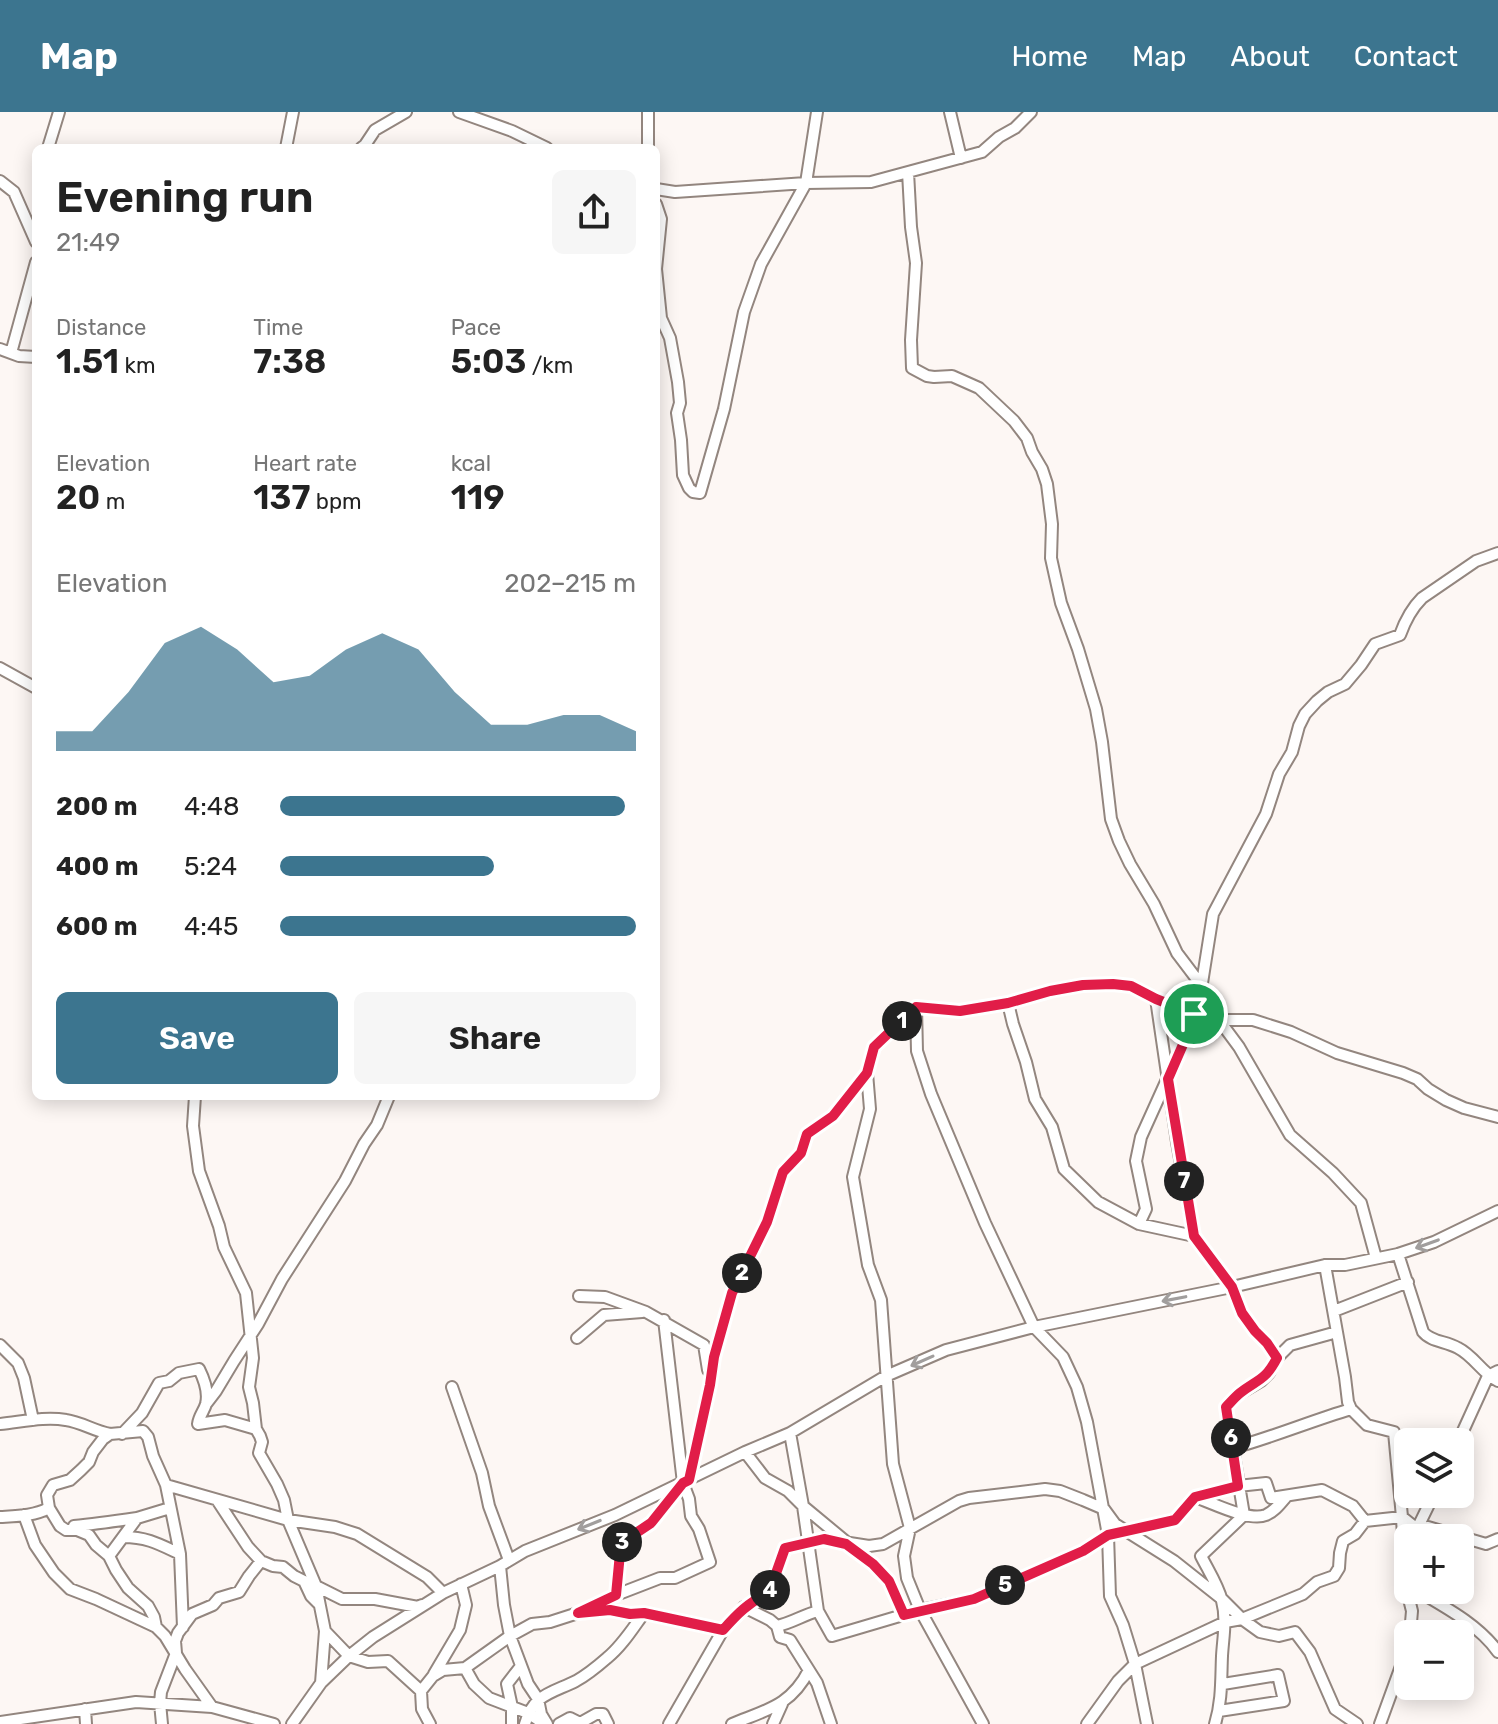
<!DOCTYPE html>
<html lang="en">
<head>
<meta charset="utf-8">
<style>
	:root { --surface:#fff; --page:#f6f6f6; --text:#222; --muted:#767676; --accent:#3c758f }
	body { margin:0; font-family:Rubik,sans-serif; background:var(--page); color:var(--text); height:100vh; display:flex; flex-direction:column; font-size:30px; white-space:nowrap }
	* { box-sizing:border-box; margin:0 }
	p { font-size:26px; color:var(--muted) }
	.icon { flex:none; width:44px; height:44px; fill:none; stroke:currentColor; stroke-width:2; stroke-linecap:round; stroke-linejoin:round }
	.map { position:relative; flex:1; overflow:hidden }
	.drawer { position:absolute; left:32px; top:32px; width:628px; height:956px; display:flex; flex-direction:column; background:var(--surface); border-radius:12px; box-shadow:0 4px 20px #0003 }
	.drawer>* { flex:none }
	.controls { position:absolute; left:1394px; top:1316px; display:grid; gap:16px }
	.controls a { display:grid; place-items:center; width:80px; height:80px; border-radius:12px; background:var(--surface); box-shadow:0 4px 20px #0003; font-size:40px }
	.pin { position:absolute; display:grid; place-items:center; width:68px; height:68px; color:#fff; margin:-34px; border:4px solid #fff; border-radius:50%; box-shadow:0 2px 8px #0007 }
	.km { position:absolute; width:40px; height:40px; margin:-20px; border-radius:50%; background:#222; color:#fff; font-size:22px; line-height:40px; text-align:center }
	.round { display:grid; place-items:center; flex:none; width:84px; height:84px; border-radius:12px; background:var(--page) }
	.summary { display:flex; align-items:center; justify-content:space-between; height:136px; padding:0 24px }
	h1 { font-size:44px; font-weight:600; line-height:60px }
	.metrics { display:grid; grid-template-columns:repeat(3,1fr); gap:12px; height:136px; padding:8px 24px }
	.metrics div { display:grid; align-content:center }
	.metrics b { font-size:34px; font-weight:600 }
	.metrics small { font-size:22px; font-weight:400 }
	.metrics p { font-size:22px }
	.chart { height:224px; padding:16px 24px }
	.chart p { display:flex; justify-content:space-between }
	.chart svg { width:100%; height:144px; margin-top:8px; fill:var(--accent); opacity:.7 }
	.cta { display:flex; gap:16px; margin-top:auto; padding:16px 24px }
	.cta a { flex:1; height:92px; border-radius:12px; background:var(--accent); color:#fff; font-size:32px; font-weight:600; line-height:92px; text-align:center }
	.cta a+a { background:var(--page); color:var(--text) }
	ul { padding:0 24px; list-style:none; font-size:26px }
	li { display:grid; grid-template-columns:128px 96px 1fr; align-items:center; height:60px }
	li i { height:20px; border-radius:10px; background:var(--accent) }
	header { display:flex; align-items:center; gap:48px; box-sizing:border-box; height:112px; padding:0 40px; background:var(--accent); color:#fff }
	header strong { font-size:38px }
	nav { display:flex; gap:44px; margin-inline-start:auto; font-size:28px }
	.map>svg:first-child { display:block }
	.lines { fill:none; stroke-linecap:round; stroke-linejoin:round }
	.minor-casing { stroke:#93867f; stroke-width:14 }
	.minor { stroke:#fff; stroke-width:10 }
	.oneway { stroke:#a19e9d }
	.route-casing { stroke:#fff; stroke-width:16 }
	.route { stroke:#e11d48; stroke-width:10 }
</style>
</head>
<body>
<header>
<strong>Map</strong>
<nav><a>Home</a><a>Map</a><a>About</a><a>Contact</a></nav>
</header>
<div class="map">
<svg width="1498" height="1612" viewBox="0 0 1498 1612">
	<rect width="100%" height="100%" fill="#fdf7f4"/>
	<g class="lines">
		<defs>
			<path id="minor" d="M459,0L512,19L547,36
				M648,0V36
				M950,0L961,46
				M48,36L59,0
				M286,36L293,0
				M361,36L365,33L375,18L406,0
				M908,60L911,115L916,151L911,228L912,256L927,264L934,265L952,264L979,276L1014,309L1027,326L1032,340L1042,357L1047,372L1052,412L1051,446L1061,491L1078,537L1096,597L1102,630L1111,707L1119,729L1130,752L1154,792L1177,841L1202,874L1219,908L1239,935L1290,1023L1333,1061L1361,1091L1376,1146
				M0,69L14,80L36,130
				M656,77L675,80L806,71L871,70L982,40L999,25L1015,16L1031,0
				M656,92L661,107L656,157L661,206L670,226L678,270L680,291L677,301L681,328L683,363L689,376L693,380L700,381L724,297L744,200L761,152L806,71L817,0
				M0,237L19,244L36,245
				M11,241L36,150
				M0,556L36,576
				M1156,887L1177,1030L1194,1124L1232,1175L1242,1201L1255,1219L1267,1231L1277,1246
				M1008,891L1013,912L1026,950L1035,987L1052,1015L1064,1057L1098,1090L1139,1112L1194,1124
				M916,895L917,939L931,982L985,1111L1034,1215L1063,1245L1077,1275L1087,1310L1108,1423L1110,1484L1123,1513L1135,1552L1147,1612
				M916,895L874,935L867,961L870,997L853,1065L868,1153L881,1188L893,1352L910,1416L904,1444L907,1466L920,1498L983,1612
				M916,895L960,899L1008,891L1050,879L1083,873L1113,872L1131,874L1156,887L1194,902L1219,908H1253L1291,920L1337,941L1403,961L1417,967L1428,977L1446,988L1464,996L1498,1005
				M195,984L193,1014L199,1059L219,1114L224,1135L246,1181L253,1246L249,1275L253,1291L256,1317
				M1139,1112L1146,1097L1136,1049L1141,1025L1188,921L1199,890L1213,802L1266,702L1279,662L1292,640L1299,614L1305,602L1317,589L1328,580L1345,572L1361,553L1375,532L1400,523C1405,509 1412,496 1422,486L1476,449L1498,441
				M1398,1142L1423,1220C1431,1230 1446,1229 1458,1236C1474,1244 1482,1261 1498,1269
				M1325,1153L1345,1265L1348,1290L1351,1297L1367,1313L1394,1320L1402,1405L1405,1471L1412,1499L1410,1522
				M579,1184L605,1185L646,1200L704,1233L708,1258
				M1334,1199L1408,1170
				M577,1226L604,1203L642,1200
				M0,1233L18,1251L24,1266L33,1308
				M452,1275L482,1361L489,1394L509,1448
				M206,1292L216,1279L234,1249L258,1212L282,1167L345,1069L364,1032L377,1013L389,984
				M0,1312C21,1310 45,1304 66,1308C81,1310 94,1319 110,1322
				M790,1321L803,1394L873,1452L889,1469L904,1503
				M122,1322L142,1301L159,1271L169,1269L179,1261L199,1257C204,1267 209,1280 206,1292C204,1299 199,1304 198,1312L225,1308L256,1317L260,1324L262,1330L259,1341L277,1372L284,1388L288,1408L316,1474L325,1519L321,1571
				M1458,1330L1488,1264L1498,1259
				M1233,1336C1273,1325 1311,1309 1351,1297
				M745,1340L765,1366L788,1379L803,1394L818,1499L832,1524L920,1498L974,1487L1083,1439L1108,1423L1175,1408L1195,1385L1238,1374L1266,1371L1271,1386L1322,1378L1353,1394L1365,1409L1402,1405L1417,1417L1428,1415L1486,1432L1498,1427
				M689,1368L710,1273L714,1245L732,1181L767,1110L783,1060L801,1041L807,1022L833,1004L867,961
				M166,1373L288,1408L335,1415L357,1422L427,1465L443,1481
				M1195,1385C1213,1391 1249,1410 1266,1403C1275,1399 1280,1392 1286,1385
				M217,1388L248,1435L261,1449L273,1454L283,1455L294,1464L304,1469L311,1484L318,1491
				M49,1396L60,1414L66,1418H77L89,1423L96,1433L109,1444L116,1458L128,1476L148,1494L154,1505L156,1515
				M24,1403L35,1433L54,1461L70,1477L96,1487L156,1515L165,1524L185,1557L212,1595
				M0,1405C17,1404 34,1404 49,1396L47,1383L53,1373L70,1368L81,1358L89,1350L93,1340L103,1327L110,1322L143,1319L148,1325L153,1344L166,1373L180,1442L183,1515
				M74,1414C95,1412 116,1409 137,1406
				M123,1425L137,1406L170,1396
				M1415,1426L1417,1417L1434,1382
				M109,1444L123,1425C147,1425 159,1432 180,1442
				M500,1454L504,1493L510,1524L528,1572L538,1587L541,1602L547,1612
				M316,1474L342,1487H375L418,1495L422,1493
				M1416,1478C1445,1495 1479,1513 1498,1540
				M616,1483L621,1431L651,1411L681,1373
				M744,1495L770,1508L777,1514C792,1511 803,1503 818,1499
				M578,1501L610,1498L630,1502L644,1501L723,1518C737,1502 749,1490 769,1481L785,1436L824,1427L869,1434L883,1432L959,1389L969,1386L1045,1377L1060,1379L1083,1388L1104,1397L1115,1412L1174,1449L1222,1487L1242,1507L1260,1520L1279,1524L1295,1520L1310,1540L1335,1597L1357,1612
				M777,1514L780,1525L790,1528L817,1571L831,1612
				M325,1519L349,1544L368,1550L388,1549L421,1579L422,1597L430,1612
				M465,1556L474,1572L489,1586L528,1601L544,1612
				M434,1562L460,1518L466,1493L461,1472
				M421,1579L433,1564L443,1558L465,1556L510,1524L532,1512L550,1510L578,1501L616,1483L660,1466H675L710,1450L699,1417L691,1404L689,1387L683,1371L664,1208
				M85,1597L86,1612
				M1219,1599L1284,1589L1278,1563L1223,1572
				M0,1610L136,1590L212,1595L274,1612
				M162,1612L160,1591L161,1580L176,1541L175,1529L178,1521L192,1502L213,1493L219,1486L239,1480L249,1464L261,1449
				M292,1612L321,1571L349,1544L373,1525L443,1481L500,1454L525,1439L615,1403L745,1340L790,1321L886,1264L946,1238L1034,1215L1232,1175L1325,1153H1345L1398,1142L1434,1130L1498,1099
				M512,1612V1595L507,1572L521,1554
				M525,1612C533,1582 552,1581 576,1569C585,1564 599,1553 607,1546C622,1534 633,1516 644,1501
				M559,1612L570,1606L580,1611L596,1602H603L608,1612
				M669,1612L723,1518
				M732,1612C766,1598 791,1594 809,1558
				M773,1612L782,1592
				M1087,1612L1118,1569L1135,1552L1225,1510L1242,1507L1303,1482L1317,1470L1334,1464L1339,1456L1340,1441L1343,1429L1355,1422L1365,1409
				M1215,1612C1222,1589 1221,1568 1222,1544C1223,1526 1227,1507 1222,1489C1218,1473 1208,1458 1201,1444L1244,1403L1226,1295L1239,1282L1261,1269L1269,1261L1277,1246L1290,1233L1337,1220
				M1380,1612L1408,1535"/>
		</defs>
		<use href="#minor" class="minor-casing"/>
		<use href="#minor" class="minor"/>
	</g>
	<defs><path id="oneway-shaft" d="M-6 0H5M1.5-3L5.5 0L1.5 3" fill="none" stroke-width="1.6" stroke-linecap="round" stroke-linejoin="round" transform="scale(2)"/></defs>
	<g class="oneway">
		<use href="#oneway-shaft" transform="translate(1427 1132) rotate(160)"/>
		<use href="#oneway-shaft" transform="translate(1174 1187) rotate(169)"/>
		<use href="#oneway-shaft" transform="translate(922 1249) rotate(156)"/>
		<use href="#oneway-shaft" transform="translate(589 1413) rotate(158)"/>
	</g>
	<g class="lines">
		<defs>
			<path id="route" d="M1113,872L1131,874L1156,887L1194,902L1188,921L1168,967L1194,1124L1232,1175L1242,1201L1255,1219L1267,1231L1277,1246C1265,1269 1258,1267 1240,1281C1235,1285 1230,1291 1226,1295L1238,1374L1195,1385L1175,1408L1108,1423L1083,1439L974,1487L904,1503L889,1469L873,1452L846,1432L824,1427L785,1436L769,1481C749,1490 737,1502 723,1518L644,1501L630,1502L610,1498L578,1501L616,1483L621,1431L651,1411L683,1371L689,1368L710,1273L714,1245L732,1181L767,1110L783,1060L801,1041L807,1022L833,1004L867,961L874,935L916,895L960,899L1008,891L1050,879L1083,873Z"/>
		</defs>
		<use href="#route" class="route-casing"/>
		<use href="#route" class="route"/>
	</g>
</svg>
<div class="controls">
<a><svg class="icon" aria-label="layers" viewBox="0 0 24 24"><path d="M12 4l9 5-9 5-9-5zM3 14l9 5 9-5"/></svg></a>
<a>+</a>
<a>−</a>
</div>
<div class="pin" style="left:1194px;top:902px;background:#1e9e55"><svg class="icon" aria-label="arrive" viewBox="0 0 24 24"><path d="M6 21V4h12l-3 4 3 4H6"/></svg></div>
<b class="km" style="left:902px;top:909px">1</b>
<b class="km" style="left:742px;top:1161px">2</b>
<b class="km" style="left:622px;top:1430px">3</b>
<b class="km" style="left:770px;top:1478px">4</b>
<b class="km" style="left:1005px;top:1473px">5</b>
<b class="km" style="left:1231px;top:1326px">6</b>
<b class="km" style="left:1184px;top:1069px">7</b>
<section class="drawer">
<div class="summary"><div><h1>Evening run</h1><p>21:49</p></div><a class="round"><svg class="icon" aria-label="share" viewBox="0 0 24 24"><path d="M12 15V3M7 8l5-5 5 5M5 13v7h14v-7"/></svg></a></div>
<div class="metrics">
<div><p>Distance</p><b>1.51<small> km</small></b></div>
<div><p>Time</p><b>7:38</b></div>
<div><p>Pace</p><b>5:03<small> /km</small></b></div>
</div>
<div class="metrics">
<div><p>Elevation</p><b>20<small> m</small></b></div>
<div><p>Heart rate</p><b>137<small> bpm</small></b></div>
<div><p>kcal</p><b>119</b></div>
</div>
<div class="chart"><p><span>Elevation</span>202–215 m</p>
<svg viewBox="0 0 160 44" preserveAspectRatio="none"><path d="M0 44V38L10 38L20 26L30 11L40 6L50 13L60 23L70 21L80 13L90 8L100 13L110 26L120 36L130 36L140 33L150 33L160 38V44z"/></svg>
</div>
<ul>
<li><b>200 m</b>4:48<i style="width:97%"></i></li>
<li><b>400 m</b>5:24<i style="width:60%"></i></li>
<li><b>600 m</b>4:45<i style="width:100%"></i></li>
</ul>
<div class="cta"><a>Save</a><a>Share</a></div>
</section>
</div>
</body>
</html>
